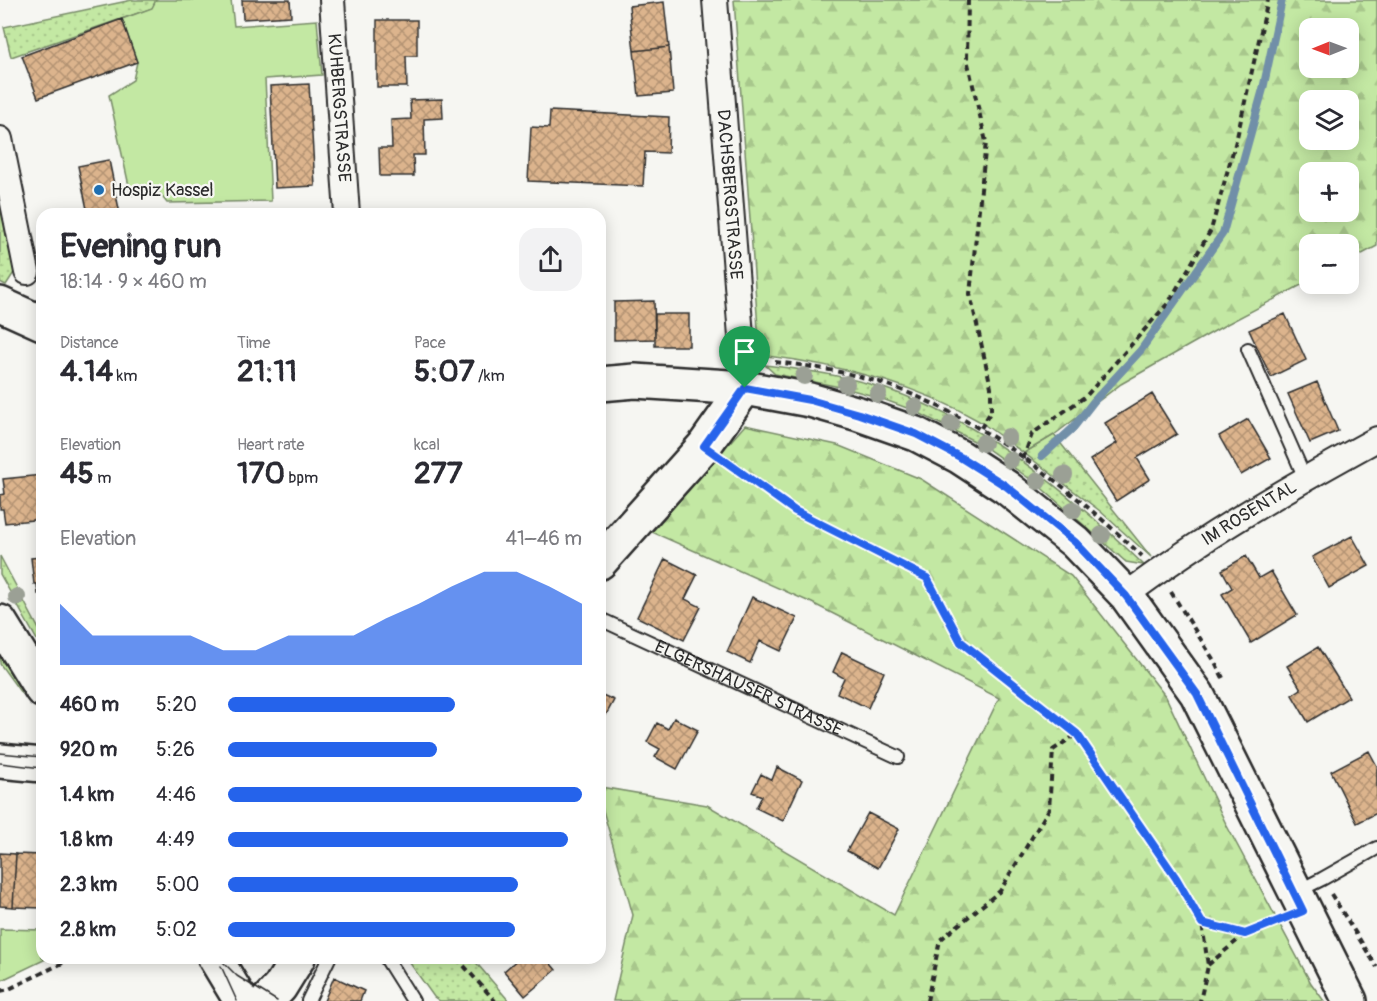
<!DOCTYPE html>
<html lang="en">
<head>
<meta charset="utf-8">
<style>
	:root { --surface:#fff; --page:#f2f2f3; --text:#2b2b33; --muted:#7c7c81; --accent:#2563eb }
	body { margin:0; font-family:Pangolin,sans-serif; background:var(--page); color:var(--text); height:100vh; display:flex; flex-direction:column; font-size:22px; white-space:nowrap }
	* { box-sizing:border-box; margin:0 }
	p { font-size:20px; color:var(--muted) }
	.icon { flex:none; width:33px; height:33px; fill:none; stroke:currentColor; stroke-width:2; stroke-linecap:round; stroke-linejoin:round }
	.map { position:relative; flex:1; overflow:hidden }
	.panel { position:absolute; left:36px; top:208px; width:570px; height:756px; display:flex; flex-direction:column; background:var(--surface); border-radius:18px; box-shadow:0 3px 15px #0003 }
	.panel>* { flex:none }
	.needle { width:39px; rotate:269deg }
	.buttons { position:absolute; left:1299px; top:18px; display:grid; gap:12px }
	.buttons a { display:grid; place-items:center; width:60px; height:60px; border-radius:12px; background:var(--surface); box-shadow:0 3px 15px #0003; font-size:30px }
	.pin { position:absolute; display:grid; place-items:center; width:51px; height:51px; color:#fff; margin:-62px -26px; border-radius:50% 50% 50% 0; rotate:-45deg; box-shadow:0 0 6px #0007 }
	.pin .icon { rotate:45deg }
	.round { display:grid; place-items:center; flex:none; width:63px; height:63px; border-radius:18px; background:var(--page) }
	.head { display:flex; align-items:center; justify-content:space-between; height:102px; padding:0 24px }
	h1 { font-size:33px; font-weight:700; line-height:45px }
	.metrics { display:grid; grid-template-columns:repeat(3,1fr); gap:9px; height:102px; padding:6px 24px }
	.metrics div { display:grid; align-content:center }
	.metrics b { font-size:30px; font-weight:700 }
	.metrics small { font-size:16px; font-weight:400 }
	.metrics p { font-size:16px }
	.chart { height:168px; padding:12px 24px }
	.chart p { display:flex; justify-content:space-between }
	.chart svg { width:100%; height:108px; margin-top:6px; fill:var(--accent); opacity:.7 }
	ul { padding:0 24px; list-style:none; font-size:20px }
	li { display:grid; grid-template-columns:96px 72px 1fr; align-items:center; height:45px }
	li i { height:15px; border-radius:8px; background:var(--accent) }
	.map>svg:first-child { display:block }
	.grass { fill:url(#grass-dots); stroke:#778a67; stroke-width:1.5 }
	.forest { fill:url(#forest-firs); stroke:#778a67; stroke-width:1.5; fill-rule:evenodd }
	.garden { fill:#c3e8a3; stroke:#778a67; stroke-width:1.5 }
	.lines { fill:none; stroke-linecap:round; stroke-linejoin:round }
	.stream { stroke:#718fa8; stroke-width:8 }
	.building { fill:url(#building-cross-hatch); stroke:#2b2b2b; stroke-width:1.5 }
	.lane-casing { stroke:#2b2b2b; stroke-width:16 }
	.street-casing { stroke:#2b2b2b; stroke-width:28 }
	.secondary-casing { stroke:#2b2b2b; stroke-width:38 }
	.path { stroke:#2b2b2b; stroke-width:4; stroke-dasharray:6 4.5; stroke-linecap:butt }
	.lane { stroke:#f6f6f2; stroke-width:12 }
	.street { stroke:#f6f6f2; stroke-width:24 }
	.secondary { stroke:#f6f6f2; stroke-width:33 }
	.tram { stroke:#2b2b2b; stroke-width:1.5 }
	.tree { fill:#9ba095 }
	.route-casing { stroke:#fff; stroke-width:12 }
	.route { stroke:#2563eb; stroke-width:8 }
	.poi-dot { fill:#1f6fb2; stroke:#f6f6f2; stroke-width:2 }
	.labels { text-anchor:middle; stroke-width:4.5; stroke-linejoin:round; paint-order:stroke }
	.street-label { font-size:18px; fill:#2b2b2b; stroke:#f6f6f2 }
	.poi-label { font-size:18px; fill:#2b2b2b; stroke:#f6f6f2; text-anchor:start }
</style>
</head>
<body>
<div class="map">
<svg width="1377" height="1001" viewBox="0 0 1377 1001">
	<defs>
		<pattern id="grass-dots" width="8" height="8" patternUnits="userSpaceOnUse" patternTransform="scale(1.5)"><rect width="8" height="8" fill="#c3e8a3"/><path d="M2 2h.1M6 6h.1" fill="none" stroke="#a8c78c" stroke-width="1.8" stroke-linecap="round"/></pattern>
		<pattern id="forest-firs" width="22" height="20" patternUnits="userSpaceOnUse" patternTransform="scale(1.5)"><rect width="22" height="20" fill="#c3e8a3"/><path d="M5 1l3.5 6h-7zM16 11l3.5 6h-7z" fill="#a8c78c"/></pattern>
		<pattern id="building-cross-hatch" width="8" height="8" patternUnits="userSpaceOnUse" patternTransform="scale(1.5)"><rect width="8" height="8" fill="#dcb48d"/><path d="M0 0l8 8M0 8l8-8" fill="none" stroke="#b39373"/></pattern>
	</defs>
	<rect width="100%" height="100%" fill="#f6f6f2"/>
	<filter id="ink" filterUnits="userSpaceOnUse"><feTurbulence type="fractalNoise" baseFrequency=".0167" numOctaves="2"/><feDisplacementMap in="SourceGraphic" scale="12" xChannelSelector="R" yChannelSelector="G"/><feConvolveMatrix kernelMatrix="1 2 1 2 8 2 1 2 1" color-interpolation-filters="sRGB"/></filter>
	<g filter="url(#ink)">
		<path class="grass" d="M132,0H156L153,8L11,57L4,27Z
			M0,187L15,271L6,285L0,282Z
			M765,365C818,371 871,380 920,402C1004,439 1078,501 1144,565L1126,562L1037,484L982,445L915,411L877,397L845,388L775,374Z
			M1054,435L1151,557L1100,511L1024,453Z
			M0,556L42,635V649L0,574Z
			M0,652L24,693H21L0,664Z
			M407,959H473L509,1001H440L434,997Z"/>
		<path class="forest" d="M734,0H1377V246L1349,261L1348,244H1310L1309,281L1227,324L1121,384L1054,435L1024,453C1009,443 994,431 979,421C912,382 836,364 760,355ZM1310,28H1348V68H1310ZM1310,100H1348V140H1310ZM1310,172H1348V212H1310Z
			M745,425L837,445L921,479L1071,576L1166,697L1227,826L1311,983L1324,1001H613L633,915L600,800V787L707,805L894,915L999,698L812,603L652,532Z"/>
		<path class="garden" d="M156,0H231L234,26L317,20L322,75L265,79L271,201L167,203L156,189L131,195L109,95L133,80L137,62L122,19L152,8Z
			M0,929L42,930V958L46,959L0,981Z"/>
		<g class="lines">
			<path class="stream" d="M1042,456L1073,428L1094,401L1141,350L1223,233L1263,89L1282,0"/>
		</g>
		<path class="building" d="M242,0H290L291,16L243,19Z
			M664,2L669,47L634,51L629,6Z
			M122,19L137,62L38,98L22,56Z
			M377,20H417V56H406L407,87H377Z
			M669,47L673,93L639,96L634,51Z
			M309,84L315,186L275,188L270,86Z
			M442,99L443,118L424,119L425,155H413L414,176H380L379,148H392L391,120L411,119L410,100Z
			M550,111L669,117L668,153L645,152L643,186L528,181L531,127L549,128Z
			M109,160L120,214H88L78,166Z
			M654,301L655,339L614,340V302Z
			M655,314H689V346H655Z
			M1285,314L1306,360L1271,377L1249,330Z
			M1317,382L1338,431L1310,443L1288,394Z
			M1152,394L1177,434L1137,458L1150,479L1116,501L1090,460L1117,443L1105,423Z
			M1248,419L1271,458L1241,475L1219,436Z
			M42,475V519L5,523L3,509H0V495L5,494L3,479Z
			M1352,536L1369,566L1329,588L1312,557Z
			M1246,556L1259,578L1271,571L1297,615L1251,643L1222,594L1232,588L1222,570Z
			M42,557V593L38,594L37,584H34L31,558Z
			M665,559L697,575L685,599L701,607L684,640L637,617Z
			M752,597L797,618L781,651L760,641L750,663L727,652Z
			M1318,647L1349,697L1308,722L1292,695L1301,689L1287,666Z
			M842,652L884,672L868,708L837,693L844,678L833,672Z
			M600,694L614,700L600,726Z
			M674,718L698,730L677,769L655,757L660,749L647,742L657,723L668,729Z
			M1369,751L1377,766V813L1357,823L1331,771Z
			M777,767L802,780L783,821L756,808L762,796L752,792L761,774L772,780Z
			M868,813L899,829L878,868L847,851Z
			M0,853L16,854L13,907L0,906Z
			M16,854L42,855V908L13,907Z
			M519,958H546L556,970L525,996L504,971Z
			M334,977L364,991L360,1001H324Z"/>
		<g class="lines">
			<defs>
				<g id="lane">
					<path d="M1248,349L1305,478"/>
					<path id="s1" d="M600,619L898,757"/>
					<path d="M1296,892L1322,879L1377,848"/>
					<path d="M386,958L413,1001"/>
					<path d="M308,1001L329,958"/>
				</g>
				<g id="street">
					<path id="s2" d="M332,0L347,214"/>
					<path id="s3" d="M715,0L745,388"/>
					<path d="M0,139L27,272"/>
					<path id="s4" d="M1126,595C1204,536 1291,486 1377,439"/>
				</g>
				<path id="secondary" d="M0,304L42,323
					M600,384L635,381L745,388L810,400L859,414L916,434L960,457L1006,487L1075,542L1126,595L1197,694L1350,1001
					M600,562L704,446L745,388
					M0,622L42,690
					M0,761L42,765
					M215,958L241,1001
					M267,1001L280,987L298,958"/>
			</defs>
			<use href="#lane" class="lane-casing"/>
			<use href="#street" class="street-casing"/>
			<use href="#secondary" class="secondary-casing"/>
			<path class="path" d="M968,0L967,59L986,142L970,294L991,387V411L981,428
				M775,362C811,366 847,372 882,383C980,416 1068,486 1142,556
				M1023,459L1032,434L1086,396L1169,302L1211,230L1237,137L1268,0
				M727,462L795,511L927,578L961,642L1077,734L1176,878L1202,923L1208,966L1200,1001
				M1171,592L1215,662L1223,678
				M39,721L42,738
				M1331,894L1377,967
				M1202,923L1244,934
				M457,958L495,1001
				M1208,965L1245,934L1279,920
				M0,991L9,989L73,958
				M927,1001L940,940L1000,891L1049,809L1053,750L1077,734"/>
			<use href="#lane" class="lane"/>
			<use href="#street" class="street"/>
			<use href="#secondary" class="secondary"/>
			<path class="tram" d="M0,753L42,757
				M0,763L42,768
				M219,958L237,976L277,1001
				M221,966L237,1001"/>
		</g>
		<g class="tree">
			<circle cx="804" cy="376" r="9"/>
			<circle cx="846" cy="384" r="9"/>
			<circle cx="878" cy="394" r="9"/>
			<circle cx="915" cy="407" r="9"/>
			<circle cx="951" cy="424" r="9"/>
			<circle cx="1008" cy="437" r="9"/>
			<circle cx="983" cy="443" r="9"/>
			<circle cx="1010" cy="460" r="9"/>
			<circle cx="1064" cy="475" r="9"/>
			<circle cx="1038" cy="481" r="9"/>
			<circle cx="1073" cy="510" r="9"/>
			<circle cx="1102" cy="535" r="9"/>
			<circle cx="17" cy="597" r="9"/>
		</g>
	</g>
	<g class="lines" filter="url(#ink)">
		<defs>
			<path id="route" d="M745,388L810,400L859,414L916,434L960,457L1006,486L1075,542L1126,596L1197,694L1303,911L1245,934L1202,923L1176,878L1077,734L961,642L927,578L795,511L704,446Z"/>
		</defs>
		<use href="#route" class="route-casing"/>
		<use href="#route" class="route"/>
	</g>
	<circle class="poi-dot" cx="99" cy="190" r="6"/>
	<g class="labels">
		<g class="street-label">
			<text dy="6" stroke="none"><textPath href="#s2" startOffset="108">KUHBERGSTRASSE</textPath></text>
			<text dy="6" stroke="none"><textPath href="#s3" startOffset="195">DACHSBERGSTRASSE</textPath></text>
			<text dy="6" stroke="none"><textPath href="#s4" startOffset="148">IM ROSENTAL</textPath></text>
			<text dy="6" stroke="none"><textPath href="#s1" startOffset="164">ELGERSHÄUSER STRASSE</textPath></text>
		</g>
		<g class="poi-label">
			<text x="111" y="196">Hospiz Kassel</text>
		</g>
	</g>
</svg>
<div class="buttons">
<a><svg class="needle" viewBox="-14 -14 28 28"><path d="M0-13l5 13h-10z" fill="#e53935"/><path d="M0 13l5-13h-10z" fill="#7c7c81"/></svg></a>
<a><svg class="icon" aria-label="layers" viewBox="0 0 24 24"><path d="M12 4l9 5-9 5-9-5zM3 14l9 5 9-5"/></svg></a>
<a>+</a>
<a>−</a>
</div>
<div class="pin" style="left:745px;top:388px;background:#1e9e55"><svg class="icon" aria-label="arrive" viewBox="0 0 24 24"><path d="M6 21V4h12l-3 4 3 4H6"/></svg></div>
<section class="panel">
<div class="head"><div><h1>Evening run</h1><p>18:14 · 9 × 460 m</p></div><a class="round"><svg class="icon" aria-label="share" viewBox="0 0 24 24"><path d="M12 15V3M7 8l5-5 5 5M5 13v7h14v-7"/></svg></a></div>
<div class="metrics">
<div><p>Distance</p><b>4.14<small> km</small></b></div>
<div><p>Time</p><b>21:11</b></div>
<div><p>Pace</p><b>5:07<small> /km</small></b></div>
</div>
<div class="metrics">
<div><p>Elevation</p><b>45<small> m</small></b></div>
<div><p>Heart rate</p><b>170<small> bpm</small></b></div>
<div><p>kcal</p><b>277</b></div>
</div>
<div class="chart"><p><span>Elevation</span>41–46 m</p>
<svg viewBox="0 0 160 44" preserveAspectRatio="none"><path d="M0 44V19L10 32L20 32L30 32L40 32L50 38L60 38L70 32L80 32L90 32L100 25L110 19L120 12L130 6L140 6L150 12L160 19V44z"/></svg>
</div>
<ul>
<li><b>460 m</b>5:20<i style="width:64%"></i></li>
<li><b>920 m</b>5:26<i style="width:59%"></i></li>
<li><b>1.4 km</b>4:46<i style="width:100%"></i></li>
<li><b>1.8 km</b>4:49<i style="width:96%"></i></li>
<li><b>2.3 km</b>5:00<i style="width:82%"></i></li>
<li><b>2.8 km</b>5:02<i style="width:81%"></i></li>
</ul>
</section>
</div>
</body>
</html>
